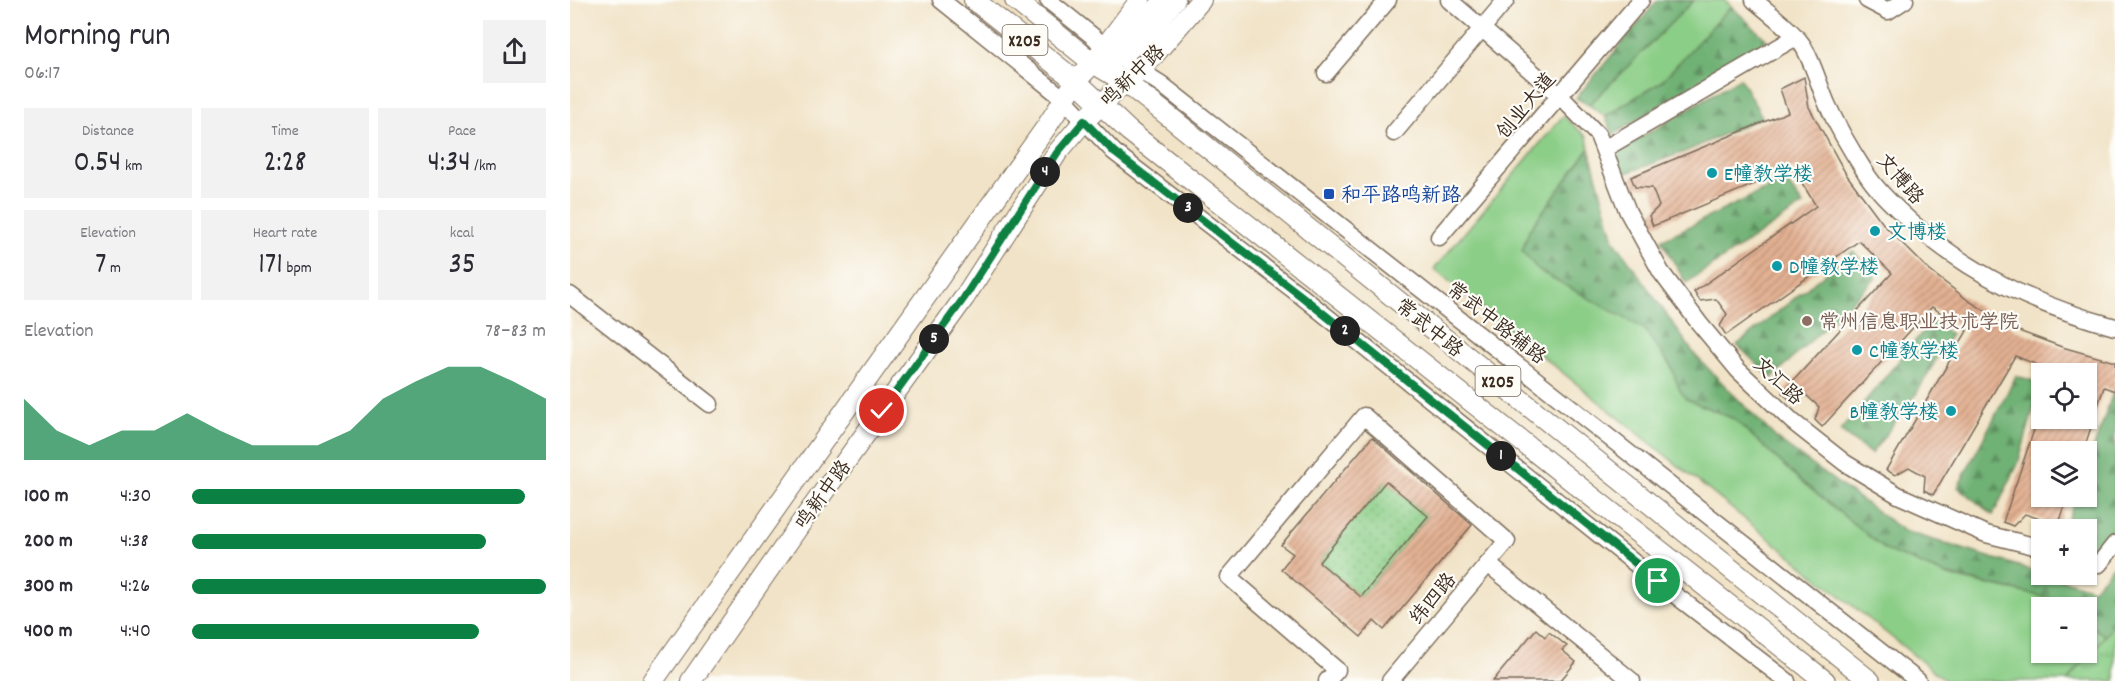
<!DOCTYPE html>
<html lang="en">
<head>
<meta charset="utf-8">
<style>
	:root { --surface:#fff; --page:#f2f2f3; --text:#2b2b33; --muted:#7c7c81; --accent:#0b8043 }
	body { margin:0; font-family:Dekko,"LXGW WenKai TC",sans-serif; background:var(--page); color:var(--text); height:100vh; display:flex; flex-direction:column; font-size:22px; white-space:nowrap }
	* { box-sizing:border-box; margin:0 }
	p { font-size:20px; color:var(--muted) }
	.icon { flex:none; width:33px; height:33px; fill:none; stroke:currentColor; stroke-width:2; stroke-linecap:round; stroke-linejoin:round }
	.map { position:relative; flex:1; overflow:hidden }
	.sheet { display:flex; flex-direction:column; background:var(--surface); width:570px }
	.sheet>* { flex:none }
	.fabs { position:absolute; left:1461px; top:363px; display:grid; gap:12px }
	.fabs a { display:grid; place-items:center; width:66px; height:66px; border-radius:0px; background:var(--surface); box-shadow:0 2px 4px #0004; font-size:30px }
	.pin { position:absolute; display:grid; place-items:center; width:51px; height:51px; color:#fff; margin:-26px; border:3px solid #fff; border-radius:50%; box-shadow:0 2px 6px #0007 }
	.km { position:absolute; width:30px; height:30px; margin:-15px; border-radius:50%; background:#222; color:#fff; font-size:16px; line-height:30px; text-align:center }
	.round { display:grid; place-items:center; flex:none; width:63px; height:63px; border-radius:0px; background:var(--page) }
	.overview { display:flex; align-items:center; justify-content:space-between; height:102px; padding:0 24px }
	h1 { font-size:33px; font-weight:600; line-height:45px }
	.figures { display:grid; grid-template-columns:repeat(3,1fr); gap:9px; height:102px; padding:6px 24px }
	.figures div { display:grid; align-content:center; border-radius:0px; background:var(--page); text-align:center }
	.figures b { font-size:30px; font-weight:600 }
	.figures small { font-size:16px; font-weight:400 }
	.figures p { font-size:16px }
	.chart { height:168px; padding:12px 24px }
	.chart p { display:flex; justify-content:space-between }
	.chart svg { width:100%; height:108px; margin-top:6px; fill:var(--accent); opacity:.7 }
	ul { padding:0 24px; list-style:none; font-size:20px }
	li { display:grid; grid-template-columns:96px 72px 1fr; align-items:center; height:45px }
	li i { height:15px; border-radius:8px; background:var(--accent) }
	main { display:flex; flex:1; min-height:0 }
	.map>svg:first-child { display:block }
	.grass { fill:#8bce87; stroke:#637c52; stroke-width:1.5 }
	.forest { fill:url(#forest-firs); stroke:#566e49; stroke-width:1.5 }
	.park { fill:url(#park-tufts); stroke:#637c52; stroke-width:1.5 }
	.garden { fill:url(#garden-dots); stroke:#637c52; stroke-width:1.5 }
	.building { fill:url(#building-hatch); fill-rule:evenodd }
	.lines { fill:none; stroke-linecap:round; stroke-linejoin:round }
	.minor-casing { stroke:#7b6b59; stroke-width:19 }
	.major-casing { stroke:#7b6b59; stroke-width:22 }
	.minor { stroke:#fff; stroke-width:16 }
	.major { stroke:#fff; stroke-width:20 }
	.route-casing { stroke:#fff; stroke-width:12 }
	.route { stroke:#0b8043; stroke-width:8 }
	.culture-dot { fill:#0f9aa8; stroke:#fdfcf7; stroke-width:2 }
	.transit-dot { fill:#1a4fb4; stroke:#fdfcf7; stroke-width:2 }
	.education-dot { fill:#8d6e63; stroke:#fdfcf7; stroke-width:2 }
	.labels { text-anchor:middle; stroke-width:4.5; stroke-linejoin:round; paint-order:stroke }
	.shield { fill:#fdfcf7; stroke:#75695f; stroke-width:1.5 }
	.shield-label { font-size:18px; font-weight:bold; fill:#3b2a1e }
	.street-label { font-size:20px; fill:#3b2a1e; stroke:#fdfcf7 }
	.culture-label { font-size:20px; fill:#0d838f; stroke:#fdfcf7; text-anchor:start }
	.transit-label { font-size:20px; fill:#164399; stroke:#fdfcf7; text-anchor:start }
	.education-label { font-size:20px; fill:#785e54; stroke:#fdfcf7; text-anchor:start }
</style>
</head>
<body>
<main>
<section class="sheet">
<div class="overview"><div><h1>Morning run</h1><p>06:17</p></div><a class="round"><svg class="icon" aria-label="share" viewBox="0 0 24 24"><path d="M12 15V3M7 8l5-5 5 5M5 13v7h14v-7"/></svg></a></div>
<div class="figures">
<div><p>Distance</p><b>0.54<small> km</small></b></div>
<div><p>Time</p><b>2:28</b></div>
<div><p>Pace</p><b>4:34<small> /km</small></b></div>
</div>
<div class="figures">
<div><p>Elevation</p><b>7<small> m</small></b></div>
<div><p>Heart rate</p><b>171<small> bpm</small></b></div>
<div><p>kcal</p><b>35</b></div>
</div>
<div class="chart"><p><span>Elevation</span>78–83 m</p>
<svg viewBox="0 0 160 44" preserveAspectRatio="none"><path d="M0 44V19L10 32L20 38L30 32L40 32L50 25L60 32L70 38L80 38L90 38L100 32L110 19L120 12L130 6L140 6L150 12L160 19V44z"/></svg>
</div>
<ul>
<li><b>100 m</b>4:30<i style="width:94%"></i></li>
<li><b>200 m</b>4:38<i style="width:83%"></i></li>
<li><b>300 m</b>4:26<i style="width:100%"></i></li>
<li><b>400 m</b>4:40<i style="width:81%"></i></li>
</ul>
</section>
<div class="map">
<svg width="1545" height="681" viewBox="0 0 1545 681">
	<defs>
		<pattern id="forest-firs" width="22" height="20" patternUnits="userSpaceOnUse" patternTransform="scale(1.5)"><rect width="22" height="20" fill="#70b174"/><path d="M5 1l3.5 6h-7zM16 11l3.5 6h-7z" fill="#5d905f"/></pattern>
		<pattern id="park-tufts" width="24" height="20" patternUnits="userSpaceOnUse" patternTransform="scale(1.5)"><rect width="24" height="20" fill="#8bce87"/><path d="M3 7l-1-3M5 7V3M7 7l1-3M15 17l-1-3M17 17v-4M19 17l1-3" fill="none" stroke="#73a76e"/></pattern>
		<pattern id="garden-dots" width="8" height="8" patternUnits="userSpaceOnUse" patternTransform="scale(1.5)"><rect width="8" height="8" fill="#8bce87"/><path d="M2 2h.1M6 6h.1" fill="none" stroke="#73a76e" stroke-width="1.8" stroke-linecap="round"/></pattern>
		<pattern id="building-hatch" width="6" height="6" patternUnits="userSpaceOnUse" patternTransform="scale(1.5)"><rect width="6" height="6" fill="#e3b193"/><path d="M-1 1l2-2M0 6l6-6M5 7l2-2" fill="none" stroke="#b99077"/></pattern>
	</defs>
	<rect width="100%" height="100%" fill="#fdfcf7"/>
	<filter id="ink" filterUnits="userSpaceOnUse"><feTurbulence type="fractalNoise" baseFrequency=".0167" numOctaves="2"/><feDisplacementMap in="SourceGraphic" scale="12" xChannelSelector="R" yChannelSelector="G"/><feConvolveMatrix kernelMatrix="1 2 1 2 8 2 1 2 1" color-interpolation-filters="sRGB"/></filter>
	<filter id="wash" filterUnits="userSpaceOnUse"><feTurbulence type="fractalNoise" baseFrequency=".008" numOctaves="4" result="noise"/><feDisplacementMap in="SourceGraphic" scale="24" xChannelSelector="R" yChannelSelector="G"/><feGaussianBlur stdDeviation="1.35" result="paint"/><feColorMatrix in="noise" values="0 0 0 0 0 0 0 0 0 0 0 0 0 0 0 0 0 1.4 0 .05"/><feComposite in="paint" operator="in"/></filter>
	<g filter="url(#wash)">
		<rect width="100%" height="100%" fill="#f1e3c7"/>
		<path class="grass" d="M1124,0H1155L1161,6L1091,82L1035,116L1019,105Z
			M993,116L1017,137L1019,149L959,230L999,287L1073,328L1101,366L1109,389L1116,399L1164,419L1231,481L1316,550L1378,576L1483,599L1495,607L1472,608V652H1516L1517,623L1535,636L1497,681H1376L864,269Z"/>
		<path class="forest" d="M1088,0H1124L1019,105L1006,98Z
			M1161,6L1197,40L1043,135L1035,116L1091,82Z
			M1170,78L1192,117L1117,151L1051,175L1047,152Z
			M1019,149L1044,240L1125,355L1208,440L1334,531L1523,589L1545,564V624L1535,636L1517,623L1516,608L1495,607L1483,599L1374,574L1316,550L1231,481L1164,419L1116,399L1109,389L1101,366L1073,328L969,271L952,251L959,230Z
			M1215,180L1233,205L1116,283L1091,240Z
			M1283,251L1306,278L1202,378L1167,345Z
			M1361,322L1381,334L1346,394L1301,454L1270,431Z
			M1446,376L1471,383L1448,464L1423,515L1388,487Z
			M1543,393L1545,400V538L1534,551L1517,547L1516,530H1494L1506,497L1516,496L1517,467Z"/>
		<path class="park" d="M1545,624V681H1497Z"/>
		<path class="garden" d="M816,481L858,516L791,597L749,562Z"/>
		<g id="blocks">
			<path class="building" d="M1234,77L1239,107L1276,174L1314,225L1360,271L1399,301L1446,330L1492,347L1545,362V391L1534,387L1513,452H1472V496H1498L1487,530H1474L1473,520L1455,514L1443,526L1433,522L1468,418H1516V374H1482L1483,371L1445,356L1363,495L1354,490L1355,476L1339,467L1325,475L1316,470L1397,331L1362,307L1252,427L1245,420L1249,407L1235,394L1220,400L1212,393L1322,273L1289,241L1156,335L1150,326L1157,314L1146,299L1130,301L1124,292L1246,206L1223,168L1083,226L1079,216L1089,206L1082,188L1065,187L1061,177L1218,112L1210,89Z
				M802,437L902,525L814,630L804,621L791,637L711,569L723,554L711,545ZM816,481L858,516L791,597L749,562Z
				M966,629L975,637L979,632L997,646L992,650L1006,662L990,681H923Z"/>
		</g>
	</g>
	<g filter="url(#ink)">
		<use href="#blocks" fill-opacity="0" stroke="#7b6b59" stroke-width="1.5"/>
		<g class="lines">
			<defs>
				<path id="minor" d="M371,0L494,99L544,152L730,295L1087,581L1217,681
					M478,0L525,38L533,47L591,84L1348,681
					M879,0L990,96L1028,135L1058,212L1091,272L1129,323L1168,370L1223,422L1275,463L1328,495L1416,534L1472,548
					M1184,0C1200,14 1219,27 1231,43C1242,58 1250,89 1258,106C1268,128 1281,150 1294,170C1305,189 1324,206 1340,221C1402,276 1466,305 1545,327
					M1297,0L1318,11L1335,0
					M551,46L592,0
					M542,63C569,49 589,23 607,0
					M756,73L818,0
					M824,133L936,0
					M1034,149L1226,37
					M869,237L1071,0
					M0,295L140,404
					M1516,560L1529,564L1545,544
					M918,564L1062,681
					M757,681L767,670L659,577L794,416L937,541L820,681"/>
				<path id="major" d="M404,0L506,81L559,131L1255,681
					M445,0L523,63L555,82L591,110L1300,681
					M83,681L477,126L506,81L523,63L570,0
					M121,681L231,523L394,298L487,153L514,121L555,82L570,71L631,0"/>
			</defs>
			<use href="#minor" class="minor-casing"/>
			<use href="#major" class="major-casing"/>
			<use href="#minor" class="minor"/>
			<use href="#major" class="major"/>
		</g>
	</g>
	<g class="lines" filter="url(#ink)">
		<defs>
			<path id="route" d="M312,411L394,298L487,153L514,121L544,152L730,295L1088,581"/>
		</defs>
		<use href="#route" class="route-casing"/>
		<use href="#route" class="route"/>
	</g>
	<g class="culture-dot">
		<circle cx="1142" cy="173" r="6"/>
		<circle cx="1305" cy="231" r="6"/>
		<circle cx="1207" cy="266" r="6"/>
		<circle cx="1287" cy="350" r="6"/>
		<circle cx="1381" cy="411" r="6"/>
	</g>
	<rect class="transit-dot" x="753" y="188" width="12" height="12" rx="3"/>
	<circle class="education-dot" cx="1237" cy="321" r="6"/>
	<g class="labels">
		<g class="shield">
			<rect x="432.5" y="25" width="45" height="30" rx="4.5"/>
			<rect x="905.5" y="366" width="45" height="30" rx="4.5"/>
		</g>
		<g class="shield-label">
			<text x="455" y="46">X205</text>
			<text x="928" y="387">X205</text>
		</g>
		<g class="street-label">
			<text transform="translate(562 75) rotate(-44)" y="7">鸣新中路</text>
			<text transform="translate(955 105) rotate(-50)" y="7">创业大道</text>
			<text transform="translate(1331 178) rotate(49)" y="7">文博路</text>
			<text transform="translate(927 322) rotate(38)" y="7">常武中路辅路</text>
			<text transform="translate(860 327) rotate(39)" y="7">常武中路</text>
			<text transform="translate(1209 380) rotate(43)" y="7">文汇路</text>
			<text transform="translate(252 494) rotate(-54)" y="7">鸣新中路</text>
			<text transform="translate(862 598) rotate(-50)" y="7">纬四路</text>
		</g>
		<g class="culture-label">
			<text x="1154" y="180">E幢教学楼</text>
			<text x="1317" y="238">文博楼</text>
			<text x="1219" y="273">D幢教学楼</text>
			<text x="1299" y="357">C幢教学楼</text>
			<text x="1369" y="418" text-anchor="end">B幢教学楼</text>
		</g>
		<g class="transit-label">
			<text x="771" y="201">和平路鸣新路</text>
		</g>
		<g class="education-label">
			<text x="1249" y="328">常州信息职业技术学院</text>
		</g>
	</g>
</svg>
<div class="fabs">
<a><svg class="icon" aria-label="locate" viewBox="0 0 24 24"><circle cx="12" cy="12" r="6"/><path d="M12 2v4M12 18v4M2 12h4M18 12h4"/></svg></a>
<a><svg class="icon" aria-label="layers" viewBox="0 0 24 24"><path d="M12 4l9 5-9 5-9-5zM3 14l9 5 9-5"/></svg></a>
<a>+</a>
<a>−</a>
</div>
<div class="pin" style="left:1088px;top:581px;background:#1e9e55"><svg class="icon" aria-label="arrive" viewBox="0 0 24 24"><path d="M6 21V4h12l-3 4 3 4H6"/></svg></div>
<div class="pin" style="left:312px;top:411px;background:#d93025"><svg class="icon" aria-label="check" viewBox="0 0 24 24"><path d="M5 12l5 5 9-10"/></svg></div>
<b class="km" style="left:931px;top:456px">1</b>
<b class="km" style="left:775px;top:331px">2</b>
<b class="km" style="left:618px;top:208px">3</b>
<b class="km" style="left:475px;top:172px">4</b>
<b class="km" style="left:364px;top:339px">5</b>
</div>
</main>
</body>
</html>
